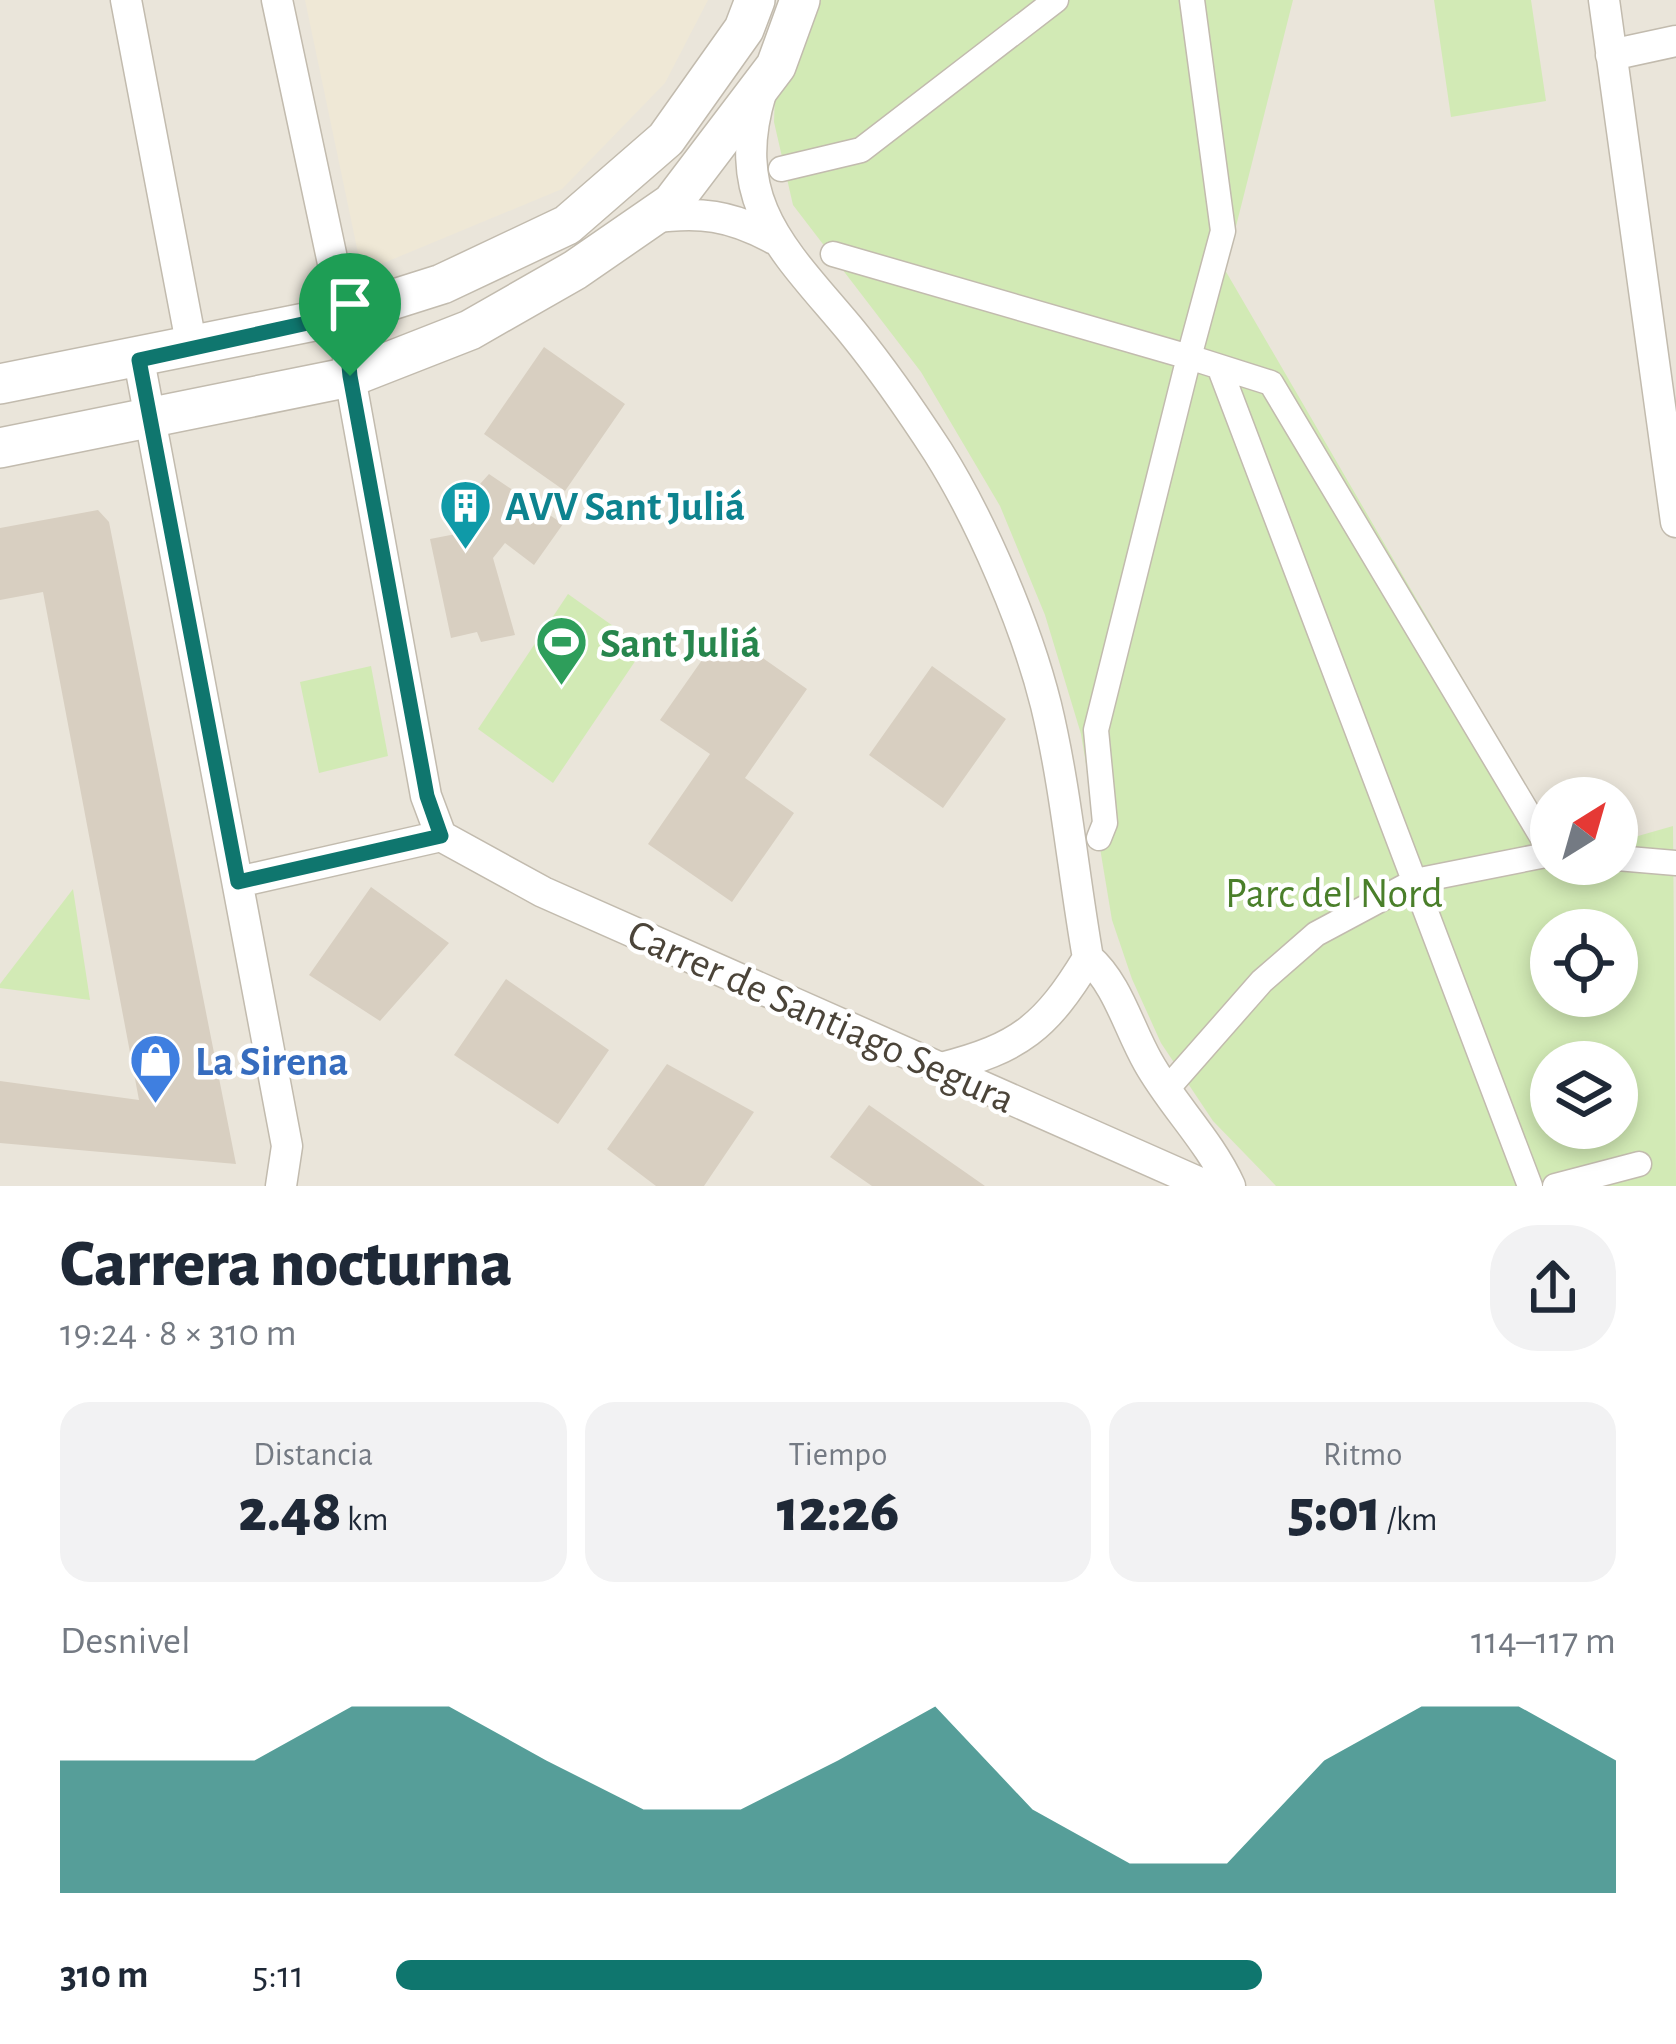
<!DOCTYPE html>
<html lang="es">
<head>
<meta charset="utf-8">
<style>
	:root { --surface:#fff; --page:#f2f2f3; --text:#1f2937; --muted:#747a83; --accent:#0f766e }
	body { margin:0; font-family:"Alegreya Sans",sans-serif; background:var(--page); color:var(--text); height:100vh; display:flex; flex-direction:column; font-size:45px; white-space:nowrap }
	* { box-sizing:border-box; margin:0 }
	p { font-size:39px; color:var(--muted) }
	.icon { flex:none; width:66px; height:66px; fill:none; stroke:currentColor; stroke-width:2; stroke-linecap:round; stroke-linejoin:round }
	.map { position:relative; height:1186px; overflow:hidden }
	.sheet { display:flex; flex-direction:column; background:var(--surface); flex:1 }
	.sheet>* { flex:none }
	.needle { width:78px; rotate:37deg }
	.fabs { position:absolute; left:1530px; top:777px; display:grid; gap:24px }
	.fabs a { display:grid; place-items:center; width:108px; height:108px; border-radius:50%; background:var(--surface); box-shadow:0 6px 18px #0003; font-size:60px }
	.pin { position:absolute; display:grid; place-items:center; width:102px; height:102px; color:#fff; margin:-123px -51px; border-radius:50% 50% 50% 0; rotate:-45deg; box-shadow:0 0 12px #0007 }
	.pin .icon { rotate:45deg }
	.round { display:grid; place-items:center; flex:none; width:126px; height:126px; border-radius:48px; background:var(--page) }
	.head { display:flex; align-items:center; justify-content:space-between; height:204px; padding:0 60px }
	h1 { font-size:66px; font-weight:800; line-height:90px }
	.stats { display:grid; grid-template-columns:repeat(3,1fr); gap:18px; height:204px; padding:12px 60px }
	.stats div { display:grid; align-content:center; border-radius:30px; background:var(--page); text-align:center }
	.stats b { font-size:60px; font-weight:800 }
	.stats small { font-size:33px; font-weight:400 }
	.stats p { font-size:33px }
	.chart { height:336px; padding:24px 60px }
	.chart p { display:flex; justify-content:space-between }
	.chart svg { width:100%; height:216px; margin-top:12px; fill:var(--accent); opacity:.7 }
	ul { padding:0 60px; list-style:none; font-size:39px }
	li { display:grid; grid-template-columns:192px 144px 1fr; align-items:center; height:90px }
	li i { height:30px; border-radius:15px; background:var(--accent) }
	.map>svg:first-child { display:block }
	.residential { fill:#eae5da; fill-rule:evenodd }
	.education { fill:#efe8d6 }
	.green { fill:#d2eab5; fill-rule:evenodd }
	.building { fill:#d8cfc1 }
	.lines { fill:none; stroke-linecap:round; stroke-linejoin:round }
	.pedestrian-casing { stroke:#c2bbae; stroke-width:27 }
	.minor-casing { stroke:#c2bbae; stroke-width:33 }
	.tertiary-casing { stroke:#c2bbae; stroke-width:42 }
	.pedestrian { stroke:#fff; stroke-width:24 }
	.minor { stroke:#fff; stroke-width:30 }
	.tertiary { stroke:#fff; stroke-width:39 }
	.route-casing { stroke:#fff; stroke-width:24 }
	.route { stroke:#0f766e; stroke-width:15 }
	.labels { text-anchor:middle; stroke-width:9; stroke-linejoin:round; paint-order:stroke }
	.culture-label { font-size:42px; font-weight:bold; fill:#0d838f; stroke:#fff; text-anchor:start }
	.leisure-label { font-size:42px; font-weight:bold; fill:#27864d; stroke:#fff; text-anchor:start }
	.park-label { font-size:42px; fill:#4a7f2a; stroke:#fff }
	.street-label { font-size:42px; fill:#4b4439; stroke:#fff }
	.shop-label { font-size:42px; font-weight:bold; fill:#366cbe; stroke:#fff; text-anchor:start }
</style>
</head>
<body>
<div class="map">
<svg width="1676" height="1186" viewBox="0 0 1676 1186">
	<rect width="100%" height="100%" fill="#f6f3ec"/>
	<path class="residential" d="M0,0H1676V1186H0ZM1551,798H1617V864H1551ZM1551,930H1617V996H1551ZM1551,1062H1617V1128H1551Z"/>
	<path class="education" d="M305,0H708L665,83L562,189L362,272Z"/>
	<path class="green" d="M800,0H1293L1225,270L1551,830V864H1617V842L1673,826L1676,1186H1276L1213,1121L1161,1043L1132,979L1112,920L1081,734L1045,615L1000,506L921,372L793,205L774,122L776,66ZM1551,930H1617V996H1551ZM1551,1062H1617V1128H1551Z
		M1434,0H1531L1546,101L1451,117Z
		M568,594L644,648L553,783L478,729Z
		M371,666L388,756L319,773L300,682Z
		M73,889L90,1000L0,988V984Z"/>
	<path class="building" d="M544,347L625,404L565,491L484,434Z
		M489,474L563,524L534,565L505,543L493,558L515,635L481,642L477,632L451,638L430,539L461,533L483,503L471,494Z
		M98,510L109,522L236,1164L0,1143V1081L139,1100L43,592L0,600V528Z
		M723,630L807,689L745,778L794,813L732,902L648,844L710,754L660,720Z
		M932,666L1006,719L943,808L869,755Z
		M371,887L449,943L380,1021L309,975Z
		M506,979L609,1050L558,1124L454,1055Z
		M667,1064L754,1112L704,1186H656L607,1149Z
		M869,1105L985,1186H872L830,1157Z"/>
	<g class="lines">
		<defs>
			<path id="pedestrian" d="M1192,0L1223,231L1189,357L1271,383L1551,852
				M781,169L861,150L1056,0
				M833,254L1189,357L1096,730L1105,823L1099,838
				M1220,369L1530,1186
				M1617,858L1676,863
				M1167,1089L1262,981L1316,934L1415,881L1551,854
				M1555,1186L1639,1164"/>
			<path id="minor" d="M126,0L192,348
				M277,0L344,315L350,377L426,796L441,836
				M1604,0L1676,522
				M1611,55L1676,41
				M761,93C727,205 787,253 853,333C883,370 912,412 938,452C982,522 1026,625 1046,705C1066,788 1073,873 1088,958C1118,984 1128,1027 1148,1062C1172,1105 1209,1140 1230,1186
				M651,218C699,211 731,215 774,239
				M139,360L287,1146L281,1186
				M441,836L543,892L1207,1186
				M238,882L441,836
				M941,1068C1020,1048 1046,1027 1088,958"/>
			<path id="tertiary" d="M0,384L344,315L442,284L567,225L666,139L744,29L755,0
				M0,448L350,377L470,330L575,270L672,203L776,66L800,0"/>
		</defs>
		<use href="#pedestrian" class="pedestrian-casing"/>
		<use href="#minor" class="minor-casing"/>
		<use href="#tertiary" class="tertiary-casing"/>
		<use href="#pedestrian" class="pedestrian"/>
		<use href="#minor" class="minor"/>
		<use href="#tertiary" class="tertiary"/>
	</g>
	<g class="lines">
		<defs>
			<path id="route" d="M344,315L350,376L427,796L441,836L238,882L139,360Z"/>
		</defs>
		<use href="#route" class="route-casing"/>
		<use href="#route" class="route"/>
	</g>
	<defs>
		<symbol id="building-pin" viewBox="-11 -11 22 30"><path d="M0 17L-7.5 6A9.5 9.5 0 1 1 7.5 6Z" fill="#0f9aa8" stroke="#fff"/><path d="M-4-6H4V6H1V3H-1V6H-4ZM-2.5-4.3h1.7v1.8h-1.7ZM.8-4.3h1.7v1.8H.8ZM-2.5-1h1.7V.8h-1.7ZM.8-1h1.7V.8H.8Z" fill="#fff"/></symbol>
		<symbol id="stadium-pin" viewBox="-11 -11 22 30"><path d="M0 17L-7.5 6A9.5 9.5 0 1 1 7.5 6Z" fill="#2e9e5b" stroke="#fff"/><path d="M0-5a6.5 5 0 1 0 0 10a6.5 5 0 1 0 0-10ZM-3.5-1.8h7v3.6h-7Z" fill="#fff"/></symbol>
		<symbol id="shop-pin" viewBox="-11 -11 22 30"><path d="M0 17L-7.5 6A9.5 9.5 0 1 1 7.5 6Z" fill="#3f7fe0" stroke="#fff"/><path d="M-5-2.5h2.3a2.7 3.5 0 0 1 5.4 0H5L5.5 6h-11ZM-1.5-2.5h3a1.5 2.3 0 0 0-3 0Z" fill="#fff"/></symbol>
	</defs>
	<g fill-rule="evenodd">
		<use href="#building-pin" x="436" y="476" width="59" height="81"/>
		<use href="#stadium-pin" x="532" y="612" width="59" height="81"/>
		<use href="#shop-pin" x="126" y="1030" width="59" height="81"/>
	</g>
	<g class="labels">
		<g class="culture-label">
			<text x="505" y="520">AVV Sant Juliá</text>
		</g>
		<g class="leisure-label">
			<text x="600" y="657">Sant Juliá</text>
		</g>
		<g class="park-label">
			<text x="1334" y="907">Parc del Nord</text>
		</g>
		<g class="street-label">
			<text transform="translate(822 1015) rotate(24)" y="15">Carrer de Santiago Segura</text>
		</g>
		<g class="shop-label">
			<text x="195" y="1075">La Sirena</text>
		</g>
	</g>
</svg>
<div class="fabs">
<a><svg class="needle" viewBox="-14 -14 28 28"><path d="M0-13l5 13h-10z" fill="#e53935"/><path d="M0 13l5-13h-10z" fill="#747a83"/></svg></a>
<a><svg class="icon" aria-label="locate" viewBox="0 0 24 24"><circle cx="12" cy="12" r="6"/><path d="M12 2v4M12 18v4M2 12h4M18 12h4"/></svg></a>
<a><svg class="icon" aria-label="layers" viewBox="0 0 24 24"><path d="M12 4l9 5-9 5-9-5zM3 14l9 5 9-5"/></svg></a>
</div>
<div class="pin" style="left:350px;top:376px;background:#1e9e55"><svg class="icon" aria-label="arrive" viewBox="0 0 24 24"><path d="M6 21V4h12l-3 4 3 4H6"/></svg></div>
</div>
<section class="sheet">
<div class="head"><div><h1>Carrera nocturna</h1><p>19:24 · 8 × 310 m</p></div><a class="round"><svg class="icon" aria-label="share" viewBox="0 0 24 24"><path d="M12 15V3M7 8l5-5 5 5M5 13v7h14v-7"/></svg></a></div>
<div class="stats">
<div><p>Distancia</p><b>2.48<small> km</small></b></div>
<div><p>Tiempo</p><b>12:26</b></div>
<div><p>Ritmo</p><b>5:01<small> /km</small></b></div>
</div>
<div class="chart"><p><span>Desnivel</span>114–117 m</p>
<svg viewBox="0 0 160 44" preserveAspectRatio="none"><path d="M0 44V17L10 17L20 17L30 6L40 6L50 17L60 27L70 27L80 17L90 6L100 27L110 38L120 38L130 17L140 6L150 6L160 17V44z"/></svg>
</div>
<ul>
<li><b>310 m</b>5:11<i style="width:71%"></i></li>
</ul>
</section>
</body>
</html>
